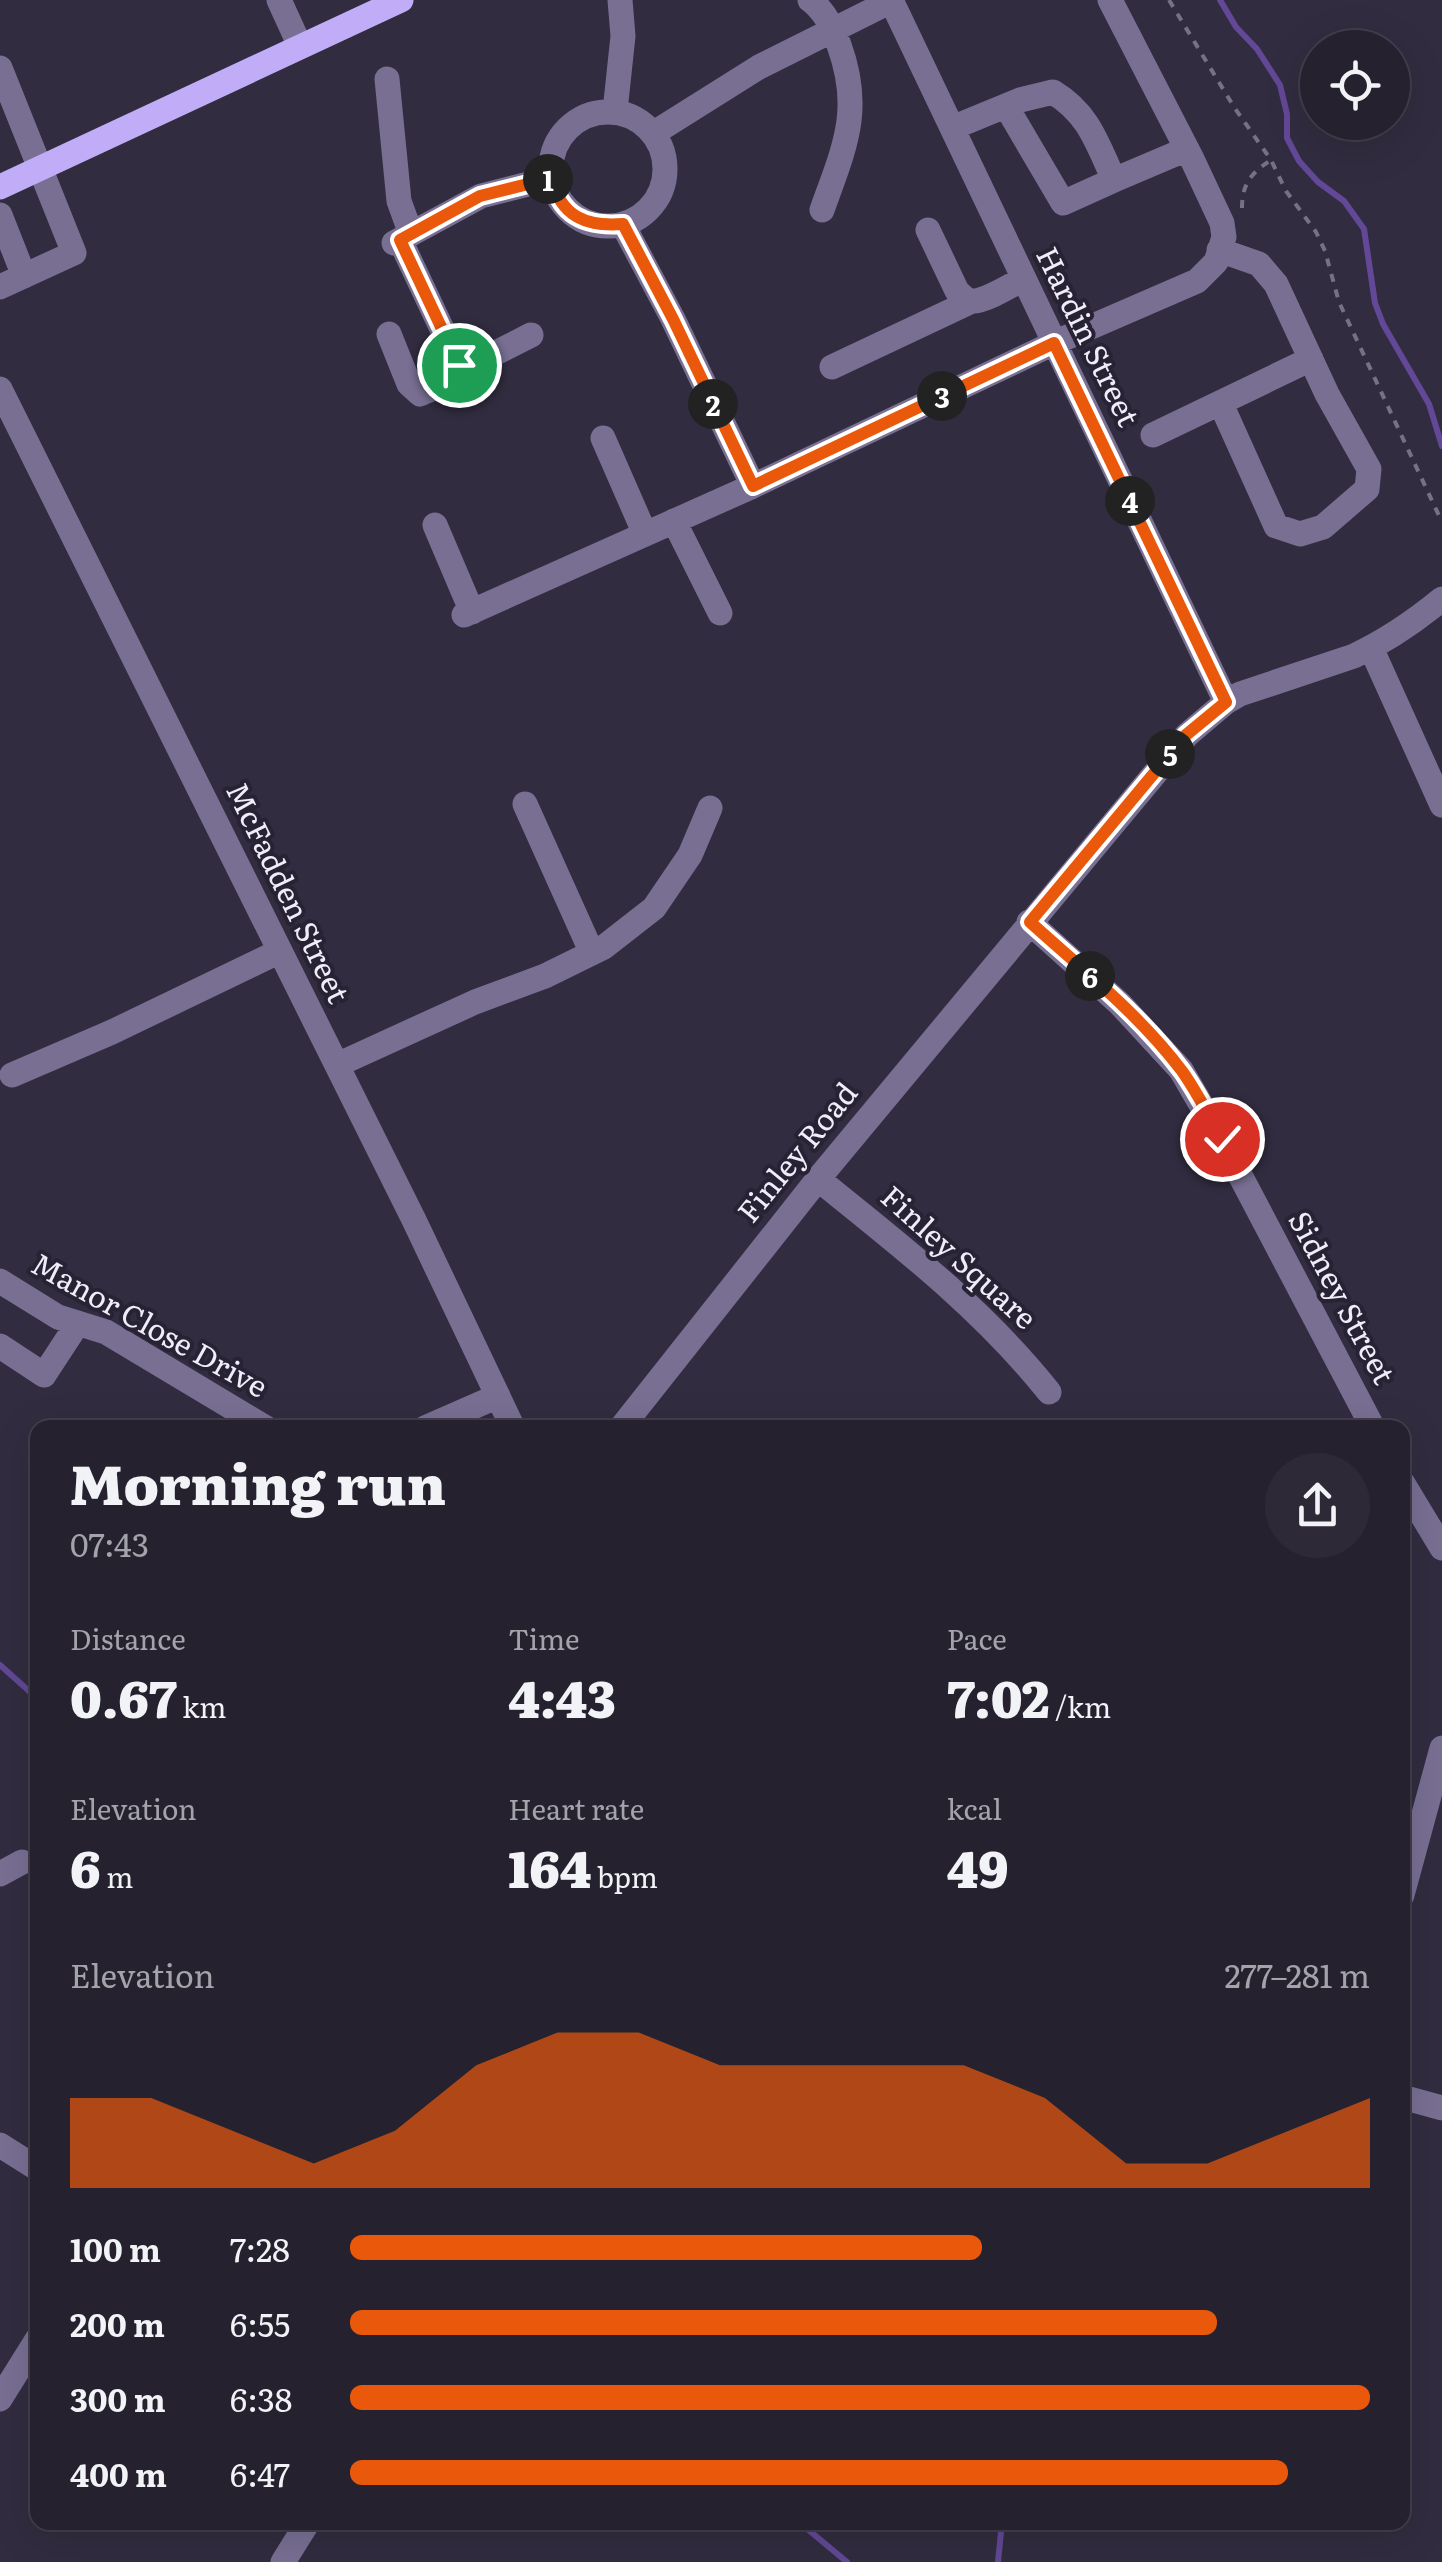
<!DOCTYPE html>
<html lang="en">
<head>
<meta charset="utf-8">
<style>
	:root { --surface:#25212f; --page:#2d2937; --text:#f1f3f6; --muted:#a3a3aa; --line:#423e4b; --accent:#ea580c }
	body { margin:0; font-family:Literata,serif; background:var(--page); color:var(--text); height:100vh; display:flex; flex-direction:column; font-size:38px; white-space:nowrap }
	* { box-sizing:border-box; margin:0 }
	p { font-size:32px; color:var(--muted) }
	.icon { flex:none; width:55px; height:55px; fill:none; stroke:currentColor; stroke-width:2; stroke-linecap:round; stroke-linejoin:round }
	.map { position:relative; flex:1; overflow:hidden }
	.side { position:absolute; left:30px; top:1420px; width:1380px; height:1110px; display:flex; flex-direction:column; background:var(--surface); border-radius:20px; box-shadow:0 10px 40px #0002,0 0 0 2px var(--line) }
	.side>* { flex:none }
	.buttons { position:absolute; left:1300px; top:30px; display:grid; gap:20px }
	.buttons a { display:grid; place-items:center; width:110px; height:110px; border-radius:50%; background:var(--surface); box-shadow:0 10px 40px #0002,0 0 0 2px var(--line); font-size:50px }
	.pin { position:absolute; display:grid; place-items:center; width:85px; height:85px; color:#fff; margin:-42px; border:5px solid #fff; border-radius:50%; box-shadow:0 2px 10px #0007 }
	.km { position:absolute; width:50px; height:50px; margin:-25px; border-radius:50%; background:#222; color:#fff; font-size:28px; line-height:50px; text-align:center }
	.round { display:grid; place-items:center; flex:none; width:105px; height:105px; border-radius:52px; background:var(--page) }
	.headline { display:flex; align-items:center; justify-content:space-between; height:170px; padding:0 40px }
	h1 { font-size:55px; font-weight:800; line-height:75px }
	.metrics { display:grid; grid-template-columns:repeat(3,1fr); gap:15px; height:170px; padding:10px 40px }
	.metrics div { display:grid; align-content:center }
	.metrics b { font-size:50px; font-weight:800 }
	.metrics small { font-size:28px; font-weight:400 }
	.metrics p { font-size:28px }
	.chart { height:280px; padding:20px 40px }
	.chart p { display:flex; justify-content:space-between }
	.chart svg { width:100%; height:180px; margin-top:10px; fill:var(--accent); opacity:.7 }
	ul { padding:0 40px; list-style:none; font-size:32px }
	li { display:grid; grid-template-columns:160px 120px 1fr; align-items:center; height:75px }
	li i { height:25px; border-radius:12px; background:var(--accent) }
	.map>svg:first-child { display:block }
	.lines { fill:none; stroke-linecap:round; stroke-linejoin:round }
	.stream { stroke:#624896; stroke-width:6 }
	.path { stroke:#777283; stroke-width:4; stroke-dasharray:8 8; stroke-linecap:butt }
	.minor { stroke:#786f93; stroke-width:25 }
	.major { stroke:#c1adf7; stroke-width:25 }
	.route-casing { stroke:#fff; stroke-width:20 }
	.route { stroke:#ea580c; stroke-width:12 }
	.labels { text-anchor:middle; stroke-width:8; stroke-linejoin:round; paint-order:stroke }
	.street-label { font-size:30px; fill:#f0edfa; stroke:#272234 }
</style>
</head>
<body>
<div class="map">
<svg width="1442" height="2562" viewBox="0 0 1442 2562">
	<rect width="100%" height="100%" fill="#312c3f"/>
	<g class="lines">
		<path class="stream" d="M1220,0L1236,27L1257,49L1280,85L1287,114V138L1299,161L1318,182L1344,201L1364,229L1375,303L1383,324L1429,404L1442,446
			M0,1665L38,1699
			M799,2522L847,2562
			M998,2562L1002,2522"/>
		<path class="path" d="M1169,0L1234,107L1271,160L1286,191L1316,232L1325,251L1339,302L1442,522
			M1242,208C1242,184 1251,173 1271,160"/>
		<path class="minor" d="M279,0L300,46
			M810,0C825,11 833,28 839,45C863,111 844,148 822,210
			M891,0L1226,702
			M0,68L74,253L0,287
			M387,79L399,201L411,234
			M1006,106L1063,203L1114,180
			M615,111L623,36L620,0
			M551 169a57 57 0 1 1 114 0a57 57 0 1 1-114 0Z
			M952,128L1020,100L1053,92C1089,114 1097,143 1114,180L1187,149
			M654,133L759,67L891,1
			M0,215L24,276
			M623,225L673,319L753,486
			M928,230L957,291C961,295 965,300 972,301C984,302 1012,285 1023,279
			M394,243L481,196L552,178
			M1219,250L1259,264L1276,284L1327,394L1369,469L1367,489L1323,527L1300,534L1276,526L1221,404
			M389,334L409,384L420,394C435,387 456,382 459,365L400,240
			M832,367L972,301
			M458,372L531,335
			M0,389L414,1220L513,1428
			M1153,435L1311,359
			M603,438L645,534
			M674,521L720,613
			M435,525L472,612
			M464,615L753,486L1054,343L1197,281L1216,262L1224,237L1222,223L1192,159L1110,0
			M1371,648L1442,805
			M525,804L592,953
			M1029,922L1120,1004L1181,1070L1221,1139L1373,1428
			M337,1065L475,1002L545,976L604,947L654,908L690,855L710,808
			M12,1075L112,1032L280,951
			M818,1179C900,1245 983,1309 1049,1392
			M0,1281L58,1317L106,1332L266,1428
			M0,1346L44,1375L78,1323
			M425,1428L498,1396
			M621,1428L818,1179L1187,735L1226,702L1240,694L1354,656C1386,641 1414,622 1442,599
			M1402,1482L1442,1548
			M0,1874L22,1862
			M1402,1895L1442,1748
			M1402,2097L1442,2108
			M0,2145L38,2169
			M0,2399L38,2338
			M283,2562L308,2522"/>
		<path class="major" d="M0,187L401,0"/>
	</g>
	<g class="lines">
		<defs>
			<path id="route" d="M459,365L400,240L480,196L552,178C560,217 587,227 623,224L673,319L753,486L1054,343L1226,702L1186,735L1030,922C1082,969 1139,1014 1182,1071C1197,1092 1209,1116 1222,1139"/>
		</defs>
		<use href="#route" class="route-casing"/>
		<use href="#route" class="route"/>
	</g>
	<g class="labels">
		<g class="street-label">
			<text transform="translate(1087 337) rotate(64)" y="10">Hardin Street</text>
			<text transform="translate(287 893) rotate(64)" y="10">McFadden Street</text>
			<text transform="translate(798 1153) rotate(-51)" y="10">Finley Road</text>
			<text transform="translate(958 1258) rotate(42)" y="10">Finley Square</text>
			<text transform="translate(1341 1298) rotate(62)" y="10">Sidney Street</text>
			<text transform="translate(149 1326) rotate(29)" y="10">Manor Close Drive</text>
		</g>
	</g>
</svg>
<div class="buttons">
<a><svg class="icon" aria-label="locate" viewBox="0 0 24 24"><circle cx="12" cy="12" r="6"/><path d="M12 2v4M12 18v4M2 12h4M18 12h4"/></svg></a>
</div>
<div class="pin" style="left:459px;top:365px;background:#1e9e55"><svg class="icon" aria-label="arrive" viewBox="0 0 24 24"><path d="M6 21V4h12l-3 4 3 4H6"/></svg></div>
<div class="pin" style="left:1222px;top:1139px;background:#d93025"><svg class="icon" aria-label="check" viewBox="0 0 24 24"><path d="M5 12l5 5 9-10"/></svg></div>
<b class="km" style="left:548px;top:179px">1</b>
<b class="km" style="left:713px;top:404px">2</b>
<b class="km" style="left:942px;top:396px">3</b>
<b class="km" style="left:1130px;top:501px">4</b>
<b class="km" style="left:1170px;top:754px">5</b>
<b class="km" style="left:1090px;top:976px">6</b>
<section class="side">
<div class="headline"><div><h1>Morning run</h1><p>07:43</p></div><a class="round"><svg class="icon" aria-label="share" viewBox="0 0 24 24"><path d="M12 15V3M7 8l5-5 5 5M5 13v7h14v-7"/></svg></a></div>
<div class="metrics">
<div><p>Distance</p><b>0.67<small> km</small></b></div>
<div><p>Time</p><b>4:43</b></div>
<div><p>Pace</p><b>7:02<small> /km</small></b></div>
</div>
<div class="metrics">
<div><p>Elevation</p><b>6<small> m</small></b></div>
<div><p>Heart rate</p><b>164<small> bpm</small></b></div>
<div><p>kcal</p><b>49</b></div>
</div>
<div class="chart"><p><span>Elevation</span>277–281 m</p>
<svg viewBox="0 0 160 44" preserveAspectRatio="none"><path d="M0 44V22L10 22L20 30L30 38L40 30L50 14L60 6L70 6L80 14L90 14L100 14L110 14L120 22L130 38L140 38L150 30L160 22V44z"/></svg>
</div>
<ul>
<li><b>100 m</b>7:28<i style="width:62%"></i></li>
<li><b>200 m</b>6:55<i style="width:85%"></i></li>
<li><b>300 m</b>6:38<i style="width:100%"></i></li>
<li><b>400 m</b>6:47<i style="width:92%"></i></li>
</ul>
</section>
</div>
</body>
</html>
